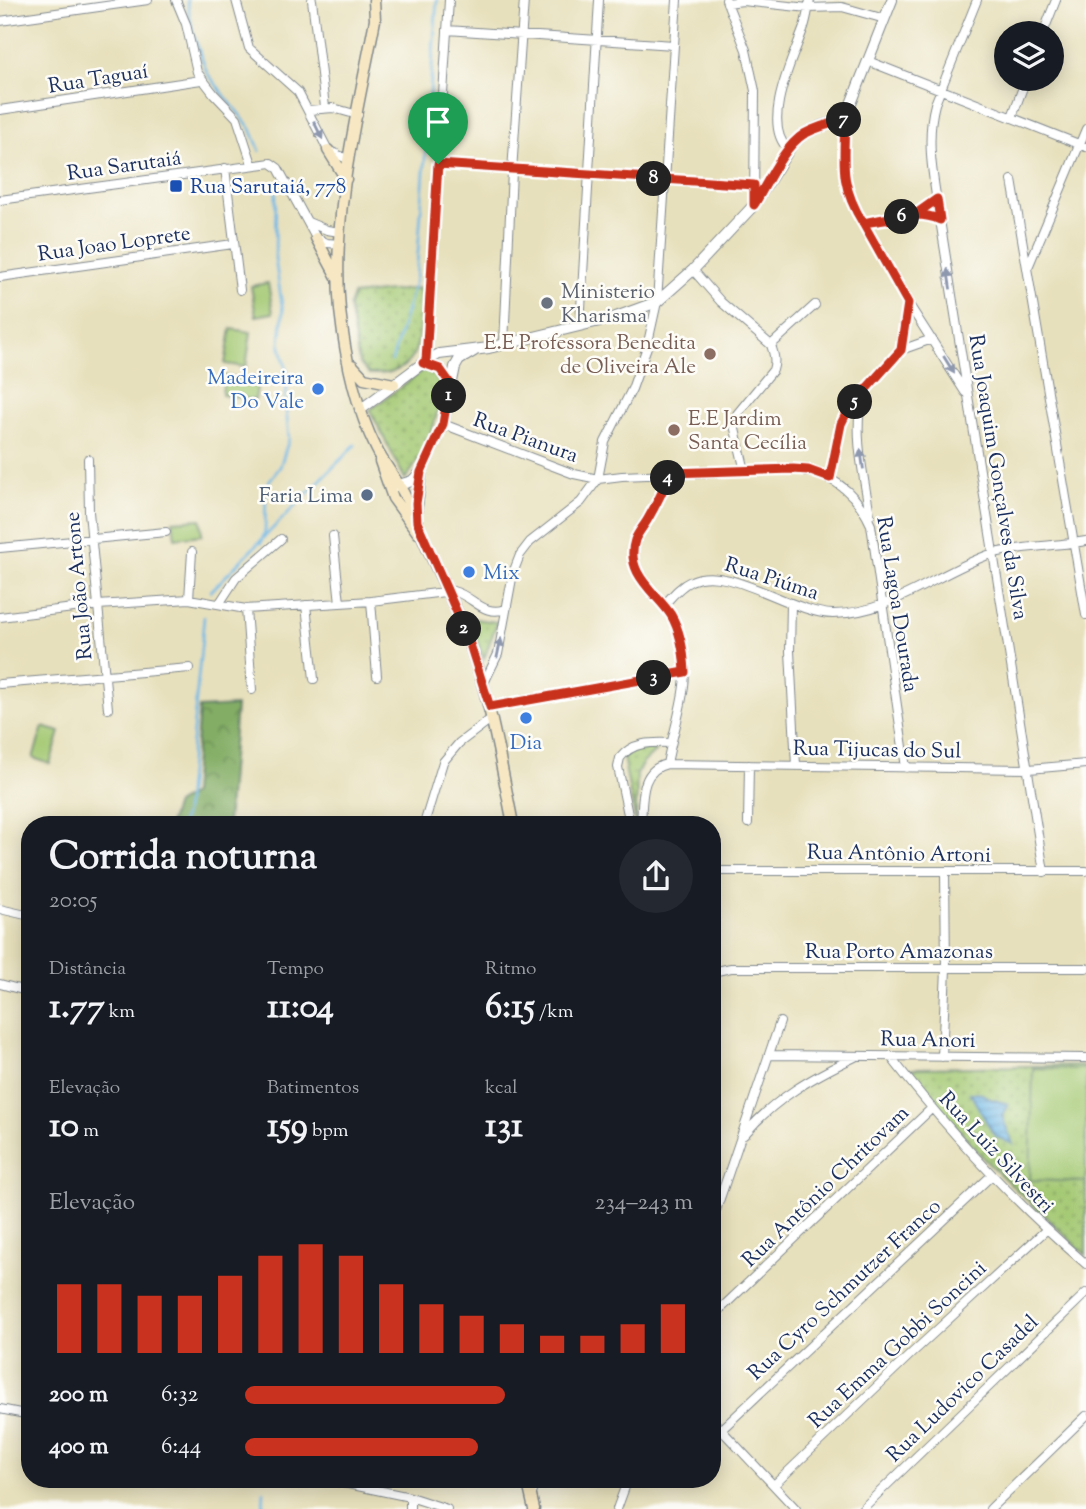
<!DOCTYPE html>
<html lang="pt">
<head>
<meta charset="utf-8">
<style>
	:root { --surface:#171b24; --page:#242831; --text:#f1f3f6; --muted:#9ea1a6; --accent:#c8321e }
	body { margin:0; font-family:"Sorts Mill Goudy",serif; background:var(--page); color:var(--text); height:100vh; display:flex; flex-direction:column; font-size:26px; white-space:nowrap }
	* { box-sizing:border-box; margin:0 }
	p { font-size:23px; color:var(--muted) }
	.icon { flex:none; width:38px; height:38px; fill:none; stroke:currentColor; stroke-width:2; stroke-linecap:round; stroke-linejoin:round }
	.map { position:relative; flex:1; overflow:hidden }
	.drawer { position:absolute; left:21px; top:816px; width:700px; height:672px; display:flex; flex-direction:column; background:var(--surface); border-radius:28px; box-shadow:0 4px 18px #0003 }
	.drawer>* { flex:none }
	.buttons { position:absolute; left:994px; top:21px; display:grid; gap:14px }
	.buttons a { display:grid; place-items:center; width:70px; height:70px; border-radius:50%; background:var(--surface); box-shadow:0 4px 18px #0003; font-size:35px }
	.pin { position:absolute; display:grid; place-items:center; width:60px; height:60px; color:#fff; margin:-72px -30px; border-radius:50% 50% 50% 0; rotate:-45deg; box-shadow:0 0 7px #0007 }
	.pin .icon { rotate:45deg }
	.km { position:absolute; width:35px; height:35px; margin:-18px; border-radius:50%; background:#222; color:#fff; font-size:19px; line-height:35px; text-align:center }
	.round { display:grid; place-items:center; flex:none; width:74px; height:74px; border-radius:37px; background:var(--page) }
	.overview { display:flex; align-items:center; justify-content:space-between; height:119px; padding:0 28px }
	h1 { font-size:38px; font-weight:700; line-height:52px }
	.stats { display:grid; grid-template-columns:repeat(3,1fr); gap:10px; height:119px; padding:7px 28px }
	.stats div { display:grid; align-content:center }
	.stats b { font-size:35px; font-weight:700 }
	.stats small { font-size:19px; font-weight:400 }
	.stats p { font-size:19px }
	.chart { height:196px; padding:14px 28px }
	.chart p { display:flex; justify-content:space-between }
	.chart svg { width:100%; height:126px; margin-top:7px; stroke:var(--accent); stroke-width:6 }
	ul { padding:0 28px; list-style:none; font-size:23px }
	li { display:grid; grid-template-columns:112px 84px 1fr; align-items:center; height:52px }
	li i { height:18px; border-radius:9px; background:var(--accent) }
	.map>svg:first-child { display:block }
	.forest { fill:url(#forest-crowns); stroke:#4f6e62; stroke-width:2 }
	.park { fill:url(#park-dots); stroke:#607c68; stroke-width:2 }
	.pitch { fill:#a4c973; stroke:#607c68; stroke-width:2 }
	.water { fill:url(#water-rules); stroke:#4473a2; stroke-width:2 }
	.lines { fill:none; stroke-linecap:round; stroke-linejoin:round }
	.stream { stroke:#6db7e6; stroke-width:2.5 }
	.minor-casing { stroke:#81888d; stroke-width:10 }
	.tertiary-casing { stroke:#81888d; stroke-width:12 }
	.secondary-casing { stroke:#81888d; stroke-width:13 }
	.minor { stroke:#fff; stroke-width:8 }
	.tertiary { stroke:#fff; stroke-width:10 }
	.secondary { stroke:#f7e8c3; stroke-width:10 }
	.oneway { fill:#8d97ae }
	.route-casing { stroke:#fff; stroke-width:14 }
	.route { stroke:#c8321e; stroke-width:9 }
	.transit-dot { fill:#1a4fb4; stroke:#fdfcf7; stroke-width:2.5 }
	.worship-dot { fill:#6b7280; stroke:#fdfcf7; stroke-width:2.5 }
	.education-dot { fill:#8d6e63; stroke:#fdfcf7; stroke-width:2.5 }
	.shop-dot { fill:#3f7fe0; stroke:#fdfcf7; stroke-width:2.5 }
	.service-dot { fill:#5c6f8a; stroke:#fdfcf7; stroke-width:2.5 }
	.labels { text-anchor:middle; stroke-width:5; stroke-linejoin:round; paint-order:stroke }
	.street-label { font-size:21px; fill:#1b2f5e; stroke:#fdfcf7 }
	.transit-label { font-size:21px; fill:#164399; stroke:#fdfcf7; text-anchor:start }
	.worship-label { font-size:21px; fill:#5b616d; stroke:#fdfcf7; text-anchor:start }
	.education-label { font-size:21px; fill:#785e54; stroke:#fdfcf7; text-anchor:end }
	.shop-label { font-size:21px; fill:#366cbe; stroke:#fdfcf7; text-anchor:end }
	.service-label { font-size:21px; fill:#4e5e75; stroke:#fdfcf7; text-anchor:end }
</style>
</head>
<body>
<div class="map">
<svg width="1086" height="1509" viewBox="0 0 1086 1509">
	<defs>
		<pattern id="forest-crowns" width="20" height="18" patternUnits="userSpaceOnUse" patternTransform="scale(1.75)"><rect width="20" height="18" fill="#83ad65"/><path d="M2 6a3 3 0 1 1 6 0M12 15a3 3 0 1 1 6 0" fill="none" stroke="#6a8d56"/></pattern>
		<pattern id="park-dots" width="8" height="8" patternUnits="userSpaceOnUse" patternTransform="scale(1.75)"><rect width="8" height="8" fill="#a4c973"/><path d="M2 2h.1M6 6h.1" fill="none" stroke="#85a462" stroke-width="1.8" stroke-linecap="round"/></pattern>
		<pattern id="water-rules" width="6" height="5" patternUnits="userSpaceOnUse" patternTransform="scale(1.75)"><rect width="6" height="5" fill="#6db7e6"/><path d="M0 2.5h6" fill="none" stroke="#5995be"/></pattern>
	</defs>
	<rect width="100%" height="100%" fill="#fdfcf7"/>
	<filter id="ink" filterUnits="userSpaceOnUse"><feTurbulence type="fractalNoise" baseFrequency=".0143" numOctaves="2"/><feDisplacementMap in="SourceGraphic" scale="14" xChannelSelector="R" yChannelSelector="G"/><feConvolveMatrix kernelMatrix="1 2 1 2 8 2 1 2 1" color-interpolation-filters="sRGB"/></filter>
	<filter id="wash" filterUnits="userSpaceOnUse"><feTurbulence type="fractalNoise" baseFrequency=".00686" numOctaves="4" result="noise"/><feDisplacementMap in="SourceGraphic" scale="28" xChannelSelector="R" yChannelSelector="G"/><feGaussianBlur stdDeviation="1.57" result="paint"/><feColorMatrix in="noise" values="0 0 0 0 0 0 0 0 0 0 0 0 0 0 0 0 0 1.4 0 .05"/><feComposite in="paint" operator="in"/></filter>
	<g filter="url(#wash)">
		<rect width="100%" height="100%" fill="#e7e0bc"/>
		<path class="forest" d="M236,706L227,824H169L176,804L192,794L199,708Z"/>
		<path class="park" d="M420,288C419,318 427,361 392,372C385,374 376,374 369,374L359,363L349,306L353,295Z
			M424,370L432,373L442,385C438,420 427,452 405,479L370,410Z
			M468,618L497,622L484,659Z
			M639,748H650L656,751L643,763L637,773L636,824L623,757Z
			M1086,1065V1255L988,1163L935,1103L910,1070L918,1068Z"/>
		<path class="pitch" d="M268,283L273,313L256,316L251,286Z
			M231,329L251,332L246,367L225,364Z
			M224,376L258,381L255,400L222,395Z
			M201,519L202,535L175,538L173,521Z
			M43,727L60,732L50,764L33,758Z
			M1033,1068L1086,1069V1182L1030,1180Z"/>
		<path class="water" d="M970,1093L982,1094L990,1099L1008,1104L1002,1116L1013,1144L995,1136Z"/>
		<g class="lines">
			<path class="stream" d="M187,0L193,33L207,73L251,129L260,151
				M392,361L416,278L437,0
				M261,543L265,531L266,489L269,481L280,467L289,439L285,398L289,380L280,343L283,312L275,259L276,191
				M211,591L355,445
				M181,824L185,813L204,617
				M263,1509L264,1491"/>
		</g>
	</g>
	<g filter="url(#ink)">
		<g class="lines">
			<defs>
				<path id="minor" d="M176,0L186,24L197,72L214,94L237,118L252,164
					M236,0L249,48L298,92L328,150L349,160
					M312,0L325,107
					M726,0L746,50L755,91L754,205
					M977,0L935,104C925,141 934,182 940,220L1044,872
					M727,3L743,1L808,8L842,7L885,19
					M0,21L148,0
					M447,30L674,45
					M1043,33L1056,0
					M868,61L1086,147
					M0,110L201,80
					M308,110L333,108L358,115
					M1012,117L1026,79
					M845,119L844,174L848,195L908,303L965,392
					M788,149C760,123 794,56 804,27C807,18 808,9 810,0
					M438,164L754,185
					M225,168L240,290
					M1012,180L1086,615
					M0,200L271,163L278,168L316,238L327,243L340,244
					M914,215L937,199
					M308,222L327,230L340,232
					M863,223C886,219 917,209 940,220
					M1029,265L1086,129
					M693,270L721,302L771,345C774,354 776,361 773,370L737,414L734,425L745,471
					M0,277L233,244
					M580,326L599,0
					M504,344L512,171L524,0
					M771,345L815,305
					M901,350L908,303
					M426,361L449,0
					M862,397C853,435 864,476 870,515
					M443,424L574,474L598,479L622,476L793,469C830,472 856,491 871,525L906,768
					M88,459L89,512L108,709
					M830,478L841,424L849,408L901,350L932,339
					M333,536L340,603
					M0,548L166,532
					M189,599L192,552
					M371,601L377,676
					M219,604L236,578L281,539
					M791,604L790,651L796,766
					M306,605L314,679
					M664,605C672,596 680,586 691,581C728,563 791,613 833,614C891,614 938,572 991,554C1016,546 1058,546 1086,541
					M246,609L252,690
					M0,617L98,605L189,599L246,609L371,601L453,591C474,596 482,617 506,609
					M484,683L498,654L513,573L520,555L530,542L581,502L598,479L605,442L632,389L647,347L657,302L677,0
					M0,684L190,668
					M490,707L685,672
					M667,764C676,714 696,679 677,628C665,596 629,585 634,545C636,529 653,512 660,498C664,490 667,481 670,473
					M748,823L749,765
					M424,824L443,762L459,743L492,718
					M630,824L618,767L620,758C632,742 652,742 671,743
					M641,824C643,801 639,770 667,764L1029,769L1086,764
					M712,871H1086
					M0,909L30,916
					M712,972L731,968H1086
					M0,984L30,992
					M769,1055L1086,1058
					M890,1056C949,1132 1014,1202 1086,1264
					M942,1057L946,969L945,872
					M744,1135C775,1098 813,1077 855,1057
					M712,1222L780,1022
					M712,1317L931,1109
					M0,1409L30,1415
					M712,1420L796,1509
					M721,1430L992,1175
					M324,1479L410,1497L447,1509
					M774,1485L913,1352L1046,1230
					M531,1497L537,1479
					M410,1509V1497
					M617,1509L628,1479
					M862,1509L1086,1293
					M990,1509L1086,1416"/>
				<path id="tertiary" d="M423,363L440,369L450,383
					M360,410L423,363L439,354L489,348L616,317L657,302L693,270L754,205L793,143L804,134L821,126L845,119L892,0
					M392,487L412,481L421,472L443,424L455,367L459,360L474,351"/>
				<path id="secondary" d="M374,0L375,20C357,115 331,213 340,310C345,356 355,406 376,448C384,465 398,480 406,498C413,512 418,527 425,542C438,573 454,602 466,634C490,695 500,760 513,824
					M328,150L346,179
					M316,238L338,279
					M352,365L364,378L394,384
					M380,461L393,498L418,533
					M416,512L421,472
					M527,1479L534,1509"/>
			</defs>
			<use href="#minor" class="minor-casing"/>
			<use href="#tertiary" class="tertiary-casing"/>
			<use href="#secondary" class="secondary-casing"/>
			<use href="#minor" class="minor"/>
			<use href="#tertiary" class="tertiary"/>
			<use href="#secondary" class="secondary"/>
		</g>
		<defs><path id="oneway-solid" d="M-6-.8H1V-3.2L6.5 0L1 3.2V.8H-6Z" transform="scale(1.75)"/></defs>
		<g class="oneway">
			<use href="#oneway-solid" transform="translate(318 130) rotate(64)"/>
			<use href="#oneway-solid" transform="translate(949 279) rotate(-99)"/>
			<use href="#oneway-solid" transform="translate(949 365) rotate(58)"/>
			<use href="#oneway-solid" transform="translate(862 459) rotate(-98)"/>
			<use href="#oneway-solid" transform="translate(499 648) rotate(-78)"/>
		</g>
	</g>
	<g class="lines" filter="url(#ink)">
		<defs>
			<path id="route" d="M438,164L426,361L423,363L440,369L450,383L443,424L421,472L416,503L417,522L467,635L490,707L685,672C684,653 681,632 671,615C657,593 624,574 635,540C638,532 645,525 649,517C657,503 664,489 670,473L793,469L808,470L830,478L841,424L849,408L901,350L908,303L863,223L913,216L937,199L940,220C918,209 886,219 863,223C839,184 844,163 845,120C831,123 817,127 804,134C783,147 767,184 754,205V185L438,164"/>
		</defs>
		<use href="#route" class="route-casing"/>
		<use href="#route" class="route"/>
	</g>
	<rect class="transit-dot" x="169" y="179" width="14" height="14" rx="3.5"/>
	<circle class="worship-dot" cx="547" cy="303" r="7"/>
	<g class="education-dot">
		<circle cx="710" cy="354" r="7"/>
		<circle cx="674" cy="430" r="7"/>
	</g>
	<g class="shop-dot">
		<circle cx="318" cy="389" r="7"/>
		<circle cx="469" cy="572" r="7"/>
		<circle cx="526" cy="718" r="7"/>
	</g>
	<circle class="service-dot" cx="367" cy="495" r="7"/>
	<g class="labels">
		<g class="street-label">
			<text transform="translate(98 78) rotate(-9)" y="7">Rua Taguaí</text>
			<text transform="translate(124 165) rotate(-8)" y="7">Rua Sarutaiá</text>
			<text transform="translate(114 243) rotate(-8)" y="7">Rua Joao Loprete</text>
			<text transform="translate(526 437) rotate(20)" y="7">Rua Pianura</text>
			<text transform="translate(999 477) rotate(81)" y="7">Rua Joaquim Gonçalves da Silva</text>
			<text transform="translate(772 578) rotate(18)" y="7">Rua Piúma</text>
			<text transform="translate(78 586) rotate(-95)" y="7">Rua João Artone</text>
			<text transform="translate(898 604) rotate(81)" y="7">Rua Lagoa Dourada</text>
			<text transform="translate(877 749) rotate(1)" y="7">Rua Tijucas do Sul</text>
			<text transform="translate(899 853) rotate(1)" y="7">Rua Antônio Artoni</text>
			<text x="899" y="958">Rua Porto Amazonas</text>
			<text transform="translate(928 1039) rotate(1)" y="7">Rua Anori</text>
			<text transform="translate(997 1152) rotate(47)" y="7">Rua Luiz Silvestri</text>
			<text transform="translate(825 1186) rotate(-44)" y="7">Rua Antônio Chritovam</text>
			<text transform="translate(844 1289) rotate(-43)" y="7">Rua Cyro Schmutzer Franco</text>
			<text transform="translate(897 1344) rotate(-43)" y="7">Rua Emma Gobbi Soncini</text>
			<text transform="translate(962 1388) rotate(-44)" y="7">Rua Ludovico Casadel</text>
		</g>
		<g class="transit-label">
			<text x="190" y="193">Rua Sarutaiá, 778</text>
		</g>
		<g class="worship-label">
			<text x="561" y="298">Ministerio<tspan x="561" dy="24">Kharisma</tspan></text>
		</g>
		<g class="education-label">
			<text x="696" y="349">E.E Professora Benedita<tspan x="696" dy="24">de Oliveira Ale</tspan></text>
			<text x="688" y="425" text-anchor="start">E.E Jardim<tspan x="688" dy="24">Santa Cecília</tspan></text>
		</g>
		<g class="shop-label">
			<text x="304" y="384">Madeireira<tspan x="304" dy="24">Do Vale</tspan></text>
			<text x="483" y="579" text-anchor="start">Mix</text>
			<text x="526" y="749" text-anchor="middle">Dia</text>
		</g>
		<g class="service-label">
			<text x="353" y="502">Faria Lima</text>
		</g>
	</g>
</svg>
<div class="buttons">
<a><svg class="icon" aria-label="layers" viewBox="0 0 24 24"><path d="M12 4l9 5-9 5-9-5zM3 14l9 5 9-5"/></svg></a>
</div>
<div class="pin" style="left:438px;top:164px;background:#1e9e55"><svg class="icon" aria-label="arrive" viewBox="0 0 24 24"><path d="M6 21V4h12l-3 4 3 4H6"/></svg></div>
<b class="km" style="left:449px;top:396px">1</b>
<b class="km" style="left:464px;top:629px">2</b>
<b class="km" style="left:654px;top:678px">3</b>
<b class="km" style="left:668px;top:478px">4</b>
<b class="km" style="left:855px;top:402px">5</b>
<b class="km" style="left:902px;top:217px">6</b>
<b class="km" style="left:844px;top:120px">7</b>
<b class="km" style="left:654px;top:179px">8</b>
<section class="drawer">
<div class="overview"><div><h1>Corrida noturna</h1><p>20:05</p></div><a class="round"><svg class="icon" aria-label="share" viewBox="0 0 24 24"><path d="M12 15V3M7 8l5-5 5 5M5 13v7h14v-7"/></svg></a></div>
<div class="stats">
<div><p>Distância</p><b>1.77<small> km</small></b></div>
<div><p>Tempo</p><b>11:04</b></div>
<div><p>Ritmo</p><b>6:15<small> /km</small></b></div>
</div>
<div class="stats">
<div><p>Elevação</p><b>10<small> m</small></b></div>
<div><p>Batimentos</p><b>159<small> bpm</small></b></div>
<div><p>kcal</p><b>131</b></div>
</div>
<div class="chart"><p><span>Elevação</span>234–243 m</p>
<svg viewBox="0 0 160 44" preserveAspectRatio="none"><path d="M5 44V20M15 44V20M25 44V24M35 44V24M45 44V17M55 44V10M65 44V6M75 44V10M85 44V20M95 44V27M105 44V31M115 44V34M125 44V38M135 44V38M145 44V34M155 44V27"/></svg>
</div>
<ul>
<li><b>200 m</b>6:32<i style="width:58%"></i></li>
<li><b>400 m</b>6:44<i style="width:52%"></i></li>
</ul>
</section>
</div>
</body>
</html>
